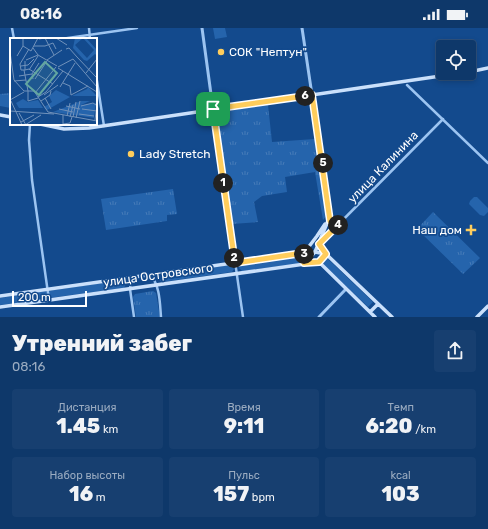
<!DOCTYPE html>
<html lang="ru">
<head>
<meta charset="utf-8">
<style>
	:root { --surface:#0e386a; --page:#173f70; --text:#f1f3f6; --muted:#9bacc1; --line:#2e527e }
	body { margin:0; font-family:Rubik,sans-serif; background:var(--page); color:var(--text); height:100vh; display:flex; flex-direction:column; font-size:15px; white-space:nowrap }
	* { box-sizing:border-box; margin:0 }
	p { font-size:13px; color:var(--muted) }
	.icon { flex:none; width:22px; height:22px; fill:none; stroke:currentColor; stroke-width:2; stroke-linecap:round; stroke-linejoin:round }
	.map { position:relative; height:289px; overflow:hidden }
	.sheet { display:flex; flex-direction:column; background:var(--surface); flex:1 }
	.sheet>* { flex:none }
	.buttons { position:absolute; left:436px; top:12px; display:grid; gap:8px }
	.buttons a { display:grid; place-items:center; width:40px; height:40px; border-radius:4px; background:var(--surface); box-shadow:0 2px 6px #0003,0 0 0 1px var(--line); font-size:20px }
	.scale { position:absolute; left:12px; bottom:10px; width:75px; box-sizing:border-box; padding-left:4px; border:2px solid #fff; border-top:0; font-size:11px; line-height:14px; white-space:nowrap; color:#fff; -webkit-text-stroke:3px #134a8d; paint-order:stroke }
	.pin { position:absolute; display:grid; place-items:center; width:34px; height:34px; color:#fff; margin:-17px; border-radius:8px; box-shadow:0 2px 6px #0006 }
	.km { position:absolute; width:20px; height:20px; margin:-10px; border-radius:50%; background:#222; color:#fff; font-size:11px; line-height:20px; text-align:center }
	.round { display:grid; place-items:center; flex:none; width:42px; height:42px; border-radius:4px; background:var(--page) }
	.head { display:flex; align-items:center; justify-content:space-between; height:68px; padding:0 12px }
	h1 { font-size:22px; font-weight:800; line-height:30px }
	.stats { display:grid; grid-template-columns:repeat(3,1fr); gap:6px; height:68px; padding:4px 12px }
	.stats div { display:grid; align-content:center; border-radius:4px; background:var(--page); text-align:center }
	.stats b { font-size:20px; font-weight:800 }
	.stats small { font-size:11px; font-weight:400 }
	.stats p { font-size:11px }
	.status { display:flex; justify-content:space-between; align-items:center; height:28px; padding:0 20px; background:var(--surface); direction:ltr }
	.status svg { height:11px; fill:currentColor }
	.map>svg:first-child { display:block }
	.grass { fill:#2564ac }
	.park { fill:url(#park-tufts) }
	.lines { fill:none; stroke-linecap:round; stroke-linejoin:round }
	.minor { stroke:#9cc4f1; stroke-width:2.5 }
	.tertiary { stroke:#9cc4f1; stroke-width:3 }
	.secondary { stroke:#cae0fb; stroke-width:3.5 }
	.route-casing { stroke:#fff; stroke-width:8 }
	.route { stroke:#ffcd5c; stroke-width:5 }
	.poi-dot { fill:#ffcd5c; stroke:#134a8d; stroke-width:1.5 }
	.labels { text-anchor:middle; stroke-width:3.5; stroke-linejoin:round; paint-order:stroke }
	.poi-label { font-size:12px; fill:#fff; stroke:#134a8d; text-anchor:start }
	.street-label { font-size:12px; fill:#fff; stroke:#134a8d }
	.inset-road { fill:none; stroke:#7192bb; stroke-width:1 }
	.view { fill:#63a6a1; fill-opacity:0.15; stroke:#63a6a1; stroke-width:2 }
	.inset-edge { fill:none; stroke:#fff; stroke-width:2 }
</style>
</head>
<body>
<div class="status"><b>08:16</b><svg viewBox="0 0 49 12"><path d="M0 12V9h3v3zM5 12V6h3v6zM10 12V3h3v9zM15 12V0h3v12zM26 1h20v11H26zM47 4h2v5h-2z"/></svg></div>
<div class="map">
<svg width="488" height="289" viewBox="0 0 488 289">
	<defs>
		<pattern id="park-tufts" width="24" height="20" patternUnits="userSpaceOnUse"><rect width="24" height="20" fill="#2564ac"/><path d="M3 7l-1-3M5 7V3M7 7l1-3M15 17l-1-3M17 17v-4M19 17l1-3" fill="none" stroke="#467bb8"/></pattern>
	</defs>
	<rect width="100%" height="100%" fill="#134a8d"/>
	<path class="grass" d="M213,0H225L227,9L215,11Z
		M474,169H477L488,180V184L484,188L480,187L469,176L470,173Z
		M302,227L305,231L303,235L242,243L239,240L241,236Z
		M327,230L373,274L368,279L322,235Z
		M231,237L234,241L232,244L162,254L158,251L161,247Z
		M123,252L126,256L124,260L49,270L47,263Z
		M46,263L48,271L0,277V270Z"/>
	<path class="park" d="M11,65V80L0,78V66Z
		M268,77L272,114L315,111L327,187L323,192L315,144L285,149L287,164L262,168L254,174L258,194L232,196L215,85Z
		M173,161L177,186L167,187V193L106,202L101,171Z
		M433,184L480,230L463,246L417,201Z
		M153,263L156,265L160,289H136L133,269L135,266Z"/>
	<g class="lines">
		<path class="minor" d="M12,0L14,11
			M89,0L90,11
			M61,11L137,0
			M96,47L104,98
			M407,57L488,135
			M213,81L243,289
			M30,96L29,112L32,152L49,272
			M319,216L443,91
			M150,247C160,256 160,277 161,289
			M131,250L130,261L134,289"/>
		<path class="tertiary" d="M202,0L213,81
			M302,0L312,67
			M330,190V193L334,196L341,194
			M319,289L346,261"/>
		<path class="secondary" d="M469,44L488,40
			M0,87L11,89
			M40,96L64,101L89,100L461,45
			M319,216L326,226L392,289
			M304,225L317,208L325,196
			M319,234L375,289
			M305,235L315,224L330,188L312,67
			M0,268L303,225L315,224L326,226
			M0,279L319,234
			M370,284L378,276
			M477,289L488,278"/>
	</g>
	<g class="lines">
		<defs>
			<path id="route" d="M312,67L330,193L334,196L341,194L319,216L326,226L319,234L304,235L307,232L303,225L235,235L213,81Z"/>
		</defs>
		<use href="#route" class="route-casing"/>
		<use href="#route" class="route"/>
	</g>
	<g class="poi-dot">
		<circle cx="221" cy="24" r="4"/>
		<circle cx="131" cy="126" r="4"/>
		<path d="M469 196h4v4h4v4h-4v4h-4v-4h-4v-4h4z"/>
	</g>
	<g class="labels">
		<g class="poi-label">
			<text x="229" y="28">СОК "Нептун"</text>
			<text x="139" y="130">Lady Stretch</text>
			<text x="462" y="206" text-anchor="end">Наш дом</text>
		</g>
		<g class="street-label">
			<text transform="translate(383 139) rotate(-46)" y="4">улица Калинина</text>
			<text transform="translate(158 247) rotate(-8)" y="4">улица Островского</text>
		</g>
	</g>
	<g transform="translate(10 10)">
		<rect width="87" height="87" fill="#134a8d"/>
		<path d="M65,0H76L87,12V18L85,16L77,23L74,22L63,10ZM73,0L84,12L77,20L65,7ZM78,49L87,58H62L77,51ZM46,52L60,59L37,72L34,69L42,64L39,58ZM13,61L18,64L28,62L33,70H9L6,65ZM71,63H80L71,67L86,65L84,80L43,74Z" fill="#2564ac" fill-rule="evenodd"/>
		<path class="inset-road" d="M46,0L57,7M29,1L35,0L44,17M13,8L21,13L28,0M24,8H35L43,5L46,11M23,10L28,17L47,28M56,11L59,10L67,19M0,14L4,42L14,53M7,18L13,8V0M67,19L86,39M63,21L87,49M16,22L28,17M37,22L52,12M15,23V32L19,31L43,46M11,28L18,27L24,21M48,29L63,21M48,30L87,54M14,32L18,53M15,32H11L10,26L19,11M19,32L28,18M76,35L87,21M9,38L22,36M23,41L22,36L29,25M25,41L37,23M4,43L16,42M53,45L60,48L61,57L78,48M50,49L65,25M14,53H24L38,74L87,83M18,53V63L28,60M25,55L46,29M34,57L48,47M28,59L36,54L53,33M35,60L41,71M0,62L14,54M1,63L12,87M31,63L40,57L41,53M56,68L70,71M71,68L83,65L86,67M49,71L63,74M72,71L87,73M0,73L44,76M9,75L16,87M69,76L84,78M53,77V86L60,85L62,79M57,78L60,65M60,79L63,67M63,79L66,64M66,80L70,63M85,82L87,66M11,84L24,77M15,87L31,77"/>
		<path class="view" d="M35,24L47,35L29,57L16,46Z"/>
		<rect width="87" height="87" class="inset-edge"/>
	</g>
</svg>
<div class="buttons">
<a><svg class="icon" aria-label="locate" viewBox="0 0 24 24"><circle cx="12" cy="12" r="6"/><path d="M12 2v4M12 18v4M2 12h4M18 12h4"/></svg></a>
</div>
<div class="scale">200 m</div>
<div class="pin" style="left:213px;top:81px;background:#1e9e55"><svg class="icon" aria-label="arrive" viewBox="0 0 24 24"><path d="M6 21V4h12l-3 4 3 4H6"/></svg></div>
<b class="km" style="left:223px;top:155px">1</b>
<b class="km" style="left:234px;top:230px">2</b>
<b class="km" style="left:304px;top:226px">3</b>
<b class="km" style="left:338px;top:197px">4</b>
<b class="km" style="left:323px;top:135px">5</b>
<b class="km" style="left:305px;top:68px">6</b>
</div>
<section class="sheet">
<div class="head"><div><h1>Утренний забег</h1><p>08:16</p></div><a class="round"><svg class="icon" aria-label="share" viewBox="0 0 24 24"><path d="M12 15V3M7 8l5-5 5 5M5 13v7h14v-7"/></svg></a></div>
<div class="stats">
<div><p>Дистанция</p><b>1.45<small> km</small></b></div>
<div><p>Время</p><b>9:11</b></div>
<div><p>Темп</p><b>6:20<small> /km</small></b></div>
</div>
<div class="stats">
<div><p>Набор высоты</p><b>16<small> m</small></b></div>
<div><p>Пульс</p><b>157<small> bpm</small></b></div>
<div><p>kcal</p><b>103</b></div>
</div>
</section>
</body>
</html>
